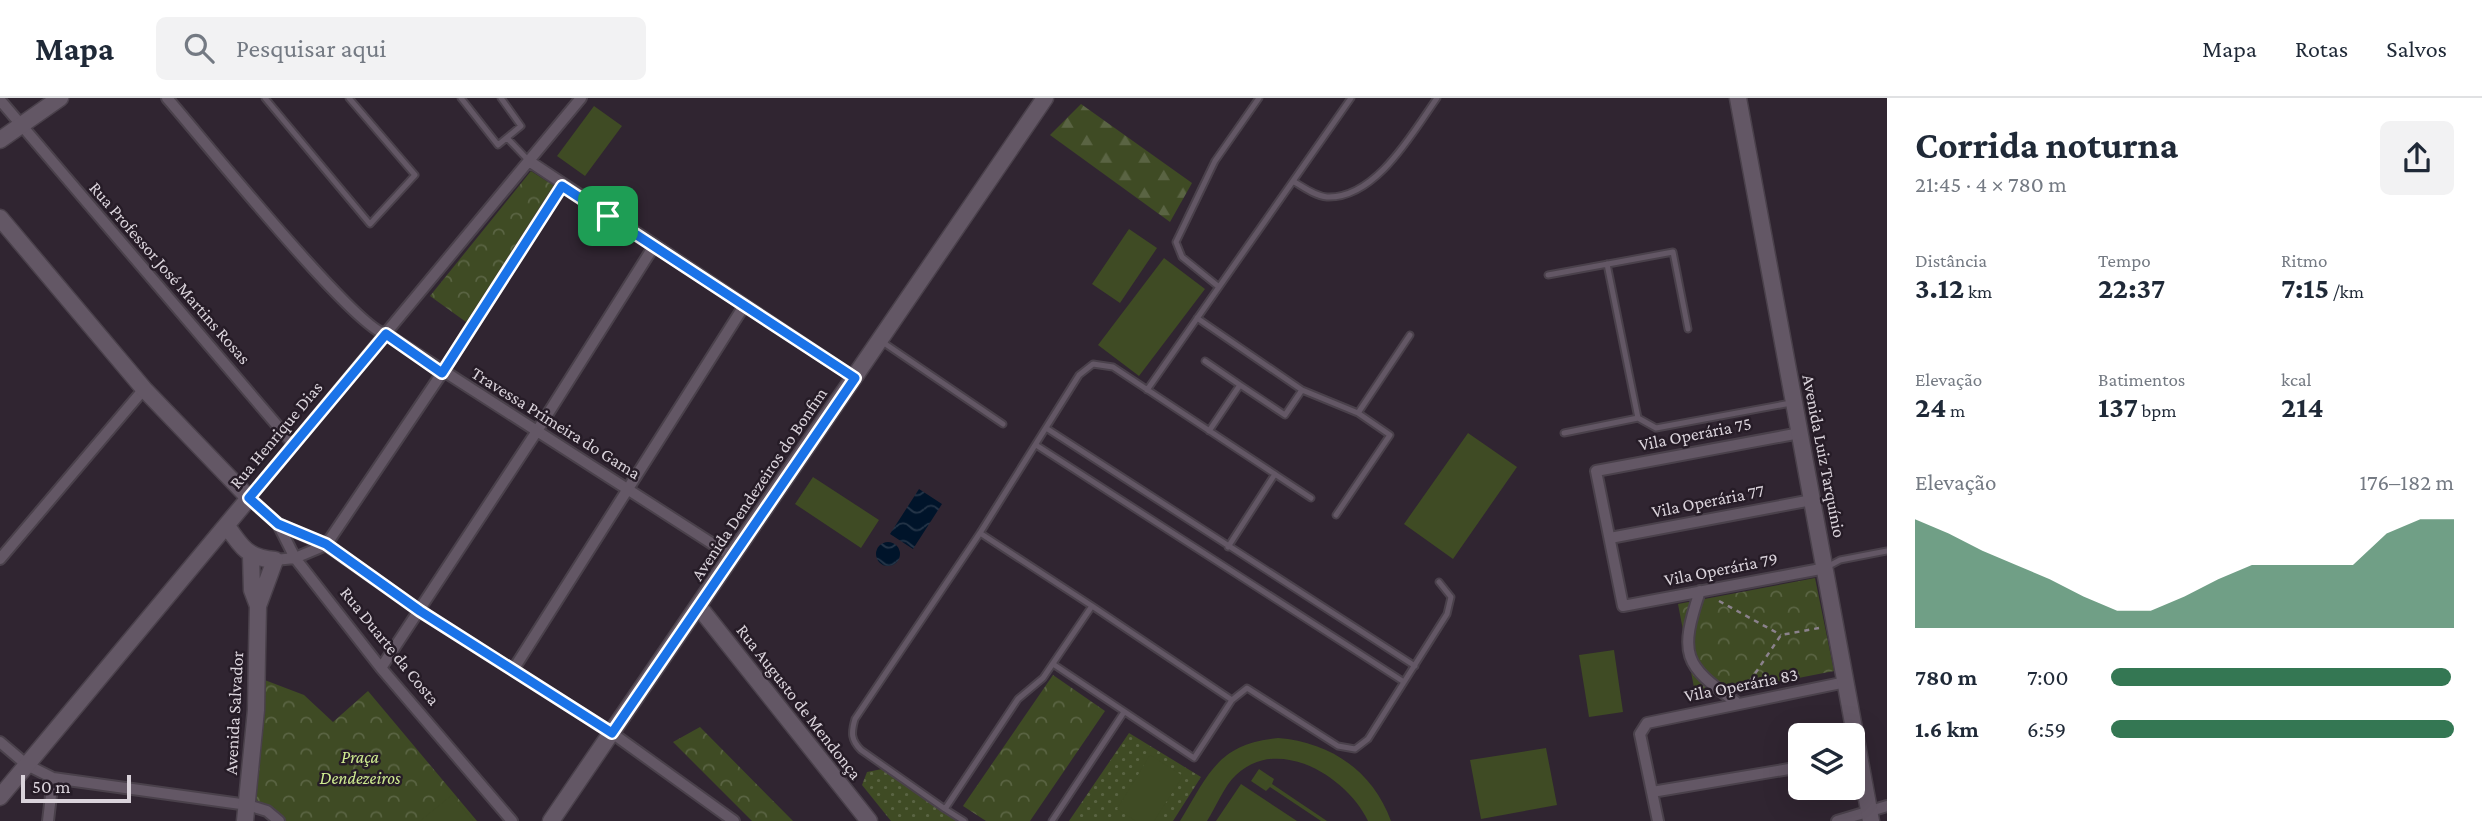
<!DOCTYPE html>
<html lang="pt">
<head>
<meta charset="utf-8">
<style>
	:root { --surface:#fff; --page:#f2f2f3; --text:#1f2937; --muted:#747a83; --line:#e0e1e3; --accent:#347753 }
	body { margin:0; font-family:"Crimson Pro",serif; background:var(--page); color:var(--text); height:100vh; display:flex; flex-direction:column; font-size:26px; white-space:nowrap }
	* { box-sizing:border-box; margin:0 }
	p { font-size:23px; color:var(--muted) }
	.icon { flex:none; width:38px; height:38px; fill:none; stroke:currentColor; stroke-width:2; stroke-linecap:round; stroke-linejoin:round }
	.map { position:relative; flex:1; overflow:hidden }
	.side { display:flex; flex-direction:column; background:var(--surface); width:595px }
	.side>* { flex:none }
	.buttons { position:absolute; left:1788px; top:625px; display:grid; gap:14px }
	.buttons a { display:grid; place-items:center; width:77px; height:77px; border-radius:10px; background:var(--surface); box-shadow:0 7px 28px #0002; font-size:35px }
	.scale { position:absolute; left:21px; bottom:18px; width:110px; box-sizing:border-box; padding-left:7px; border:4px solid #dad3db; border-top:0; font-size:19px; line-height:24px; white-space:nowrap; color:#dad3db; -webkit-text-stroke:5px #261c27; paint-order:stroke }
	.pin { position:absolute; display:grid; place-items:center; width:60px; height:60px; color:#fff; margin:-30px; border-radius:14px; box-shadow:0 4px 10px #0006 }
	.round { display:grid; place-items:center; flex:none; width:74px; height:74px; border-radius:10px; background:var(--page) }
	.overview { display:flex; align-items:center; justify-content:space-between; height:119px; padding:0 28px }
	h1 { font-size:38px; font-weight:700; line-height:52px }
	.stats { display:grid; grid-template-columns:repeat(3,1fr); gap:10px; height:119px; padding:7px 28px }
	.stats div { display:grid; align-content:center }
	.stats b { font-size:30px; font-weight:700 }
	.stats small { font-size:19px; font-weight:400 }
	.stats p { font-size:19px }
	.chart { height:196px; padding:14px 28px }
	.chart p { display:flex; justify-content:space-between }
	.chart svg { width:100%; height:126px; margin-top:7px; fill:var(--accent); opacity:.7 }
	ul { padding:0 28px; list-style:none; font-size:23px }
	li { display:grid; grid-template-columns:112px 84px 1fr; align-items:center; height:52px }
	li i { height:18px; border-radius:9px; background:var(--accent) }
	header { display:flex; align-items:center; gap:42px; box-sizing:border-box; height:98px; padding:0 35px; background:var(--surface); border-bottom:2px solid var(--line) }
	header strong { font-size:33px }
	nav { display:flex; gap:38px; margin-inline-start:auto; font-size:24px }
	.search { width:490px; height:63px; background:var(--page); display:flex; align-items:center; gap:18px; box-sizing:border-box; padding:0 24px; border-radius:10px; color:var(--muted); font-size:26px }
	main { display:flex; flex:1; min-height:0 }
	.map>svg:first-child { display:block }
	.grass { fill:url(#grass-dots) }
	.forest { fill:url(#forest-firs) }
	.park { fill:url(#park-crowns) }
	.pitch { fill:#3f4b24 }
	.water { fill:url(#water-waves) }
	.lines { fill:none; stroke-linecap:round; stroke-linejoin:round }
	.lane-casing { stroke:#4a414b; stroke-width:9 }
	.street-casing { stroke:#4a414b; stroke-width:14 }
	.secondary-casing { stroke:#4a414b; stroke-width:19 }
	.path { stroke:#8b828c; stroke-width:2.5; stroke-dasharray:5 5; stroke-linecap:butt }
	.lane { stroke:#635765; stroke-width:5 }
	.street { stroke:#635765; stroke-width:10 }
	.secondary { stroke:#635765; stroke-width:16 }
	.route-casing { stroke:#fff; stroke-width:14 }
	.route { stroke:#1a73e8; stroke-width:9 }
	.labels { text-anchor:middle; stroke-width:5; stroke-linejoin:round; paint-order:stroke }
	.street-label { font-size:18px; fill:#dad3db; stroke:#261c27 }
	.park-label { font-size:18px; font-style:italic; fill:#cfec91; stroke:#261c27 }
</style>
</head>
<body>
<header>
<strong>Mapa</strong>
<div class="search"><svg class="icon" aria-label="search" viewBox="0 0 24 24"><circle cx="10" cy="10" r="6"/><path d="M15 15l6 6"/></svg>Pesquisar aqui</div>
<nav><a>Mapa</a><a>Rotas</a><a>Salvos</a></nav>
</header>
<main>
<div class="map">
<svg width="1887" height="723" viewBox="0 0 1887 723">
	<defs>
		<pattern id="grass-dots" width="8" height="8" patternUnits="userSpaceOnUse" patternTransform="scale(1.75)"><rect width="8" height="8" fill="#3f4b24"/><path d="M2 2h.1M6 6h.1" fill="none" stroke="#5a6443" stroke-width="1.8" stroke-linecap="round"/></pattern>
		<pattern id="forest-firs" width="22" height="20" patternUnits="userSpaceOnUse" patternTransform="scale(1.75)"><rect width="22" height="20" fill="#3f4b24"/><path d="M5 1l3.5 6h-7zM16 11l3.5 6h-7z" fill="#5a6443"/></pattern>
		<pattern id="park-crowns" width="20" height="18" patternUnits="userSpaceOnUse" patternTransform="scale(1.75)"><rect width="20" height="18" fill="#3f4b24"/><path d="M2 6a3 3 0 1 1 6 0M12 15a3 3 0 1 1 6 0" fill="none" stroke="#5a6443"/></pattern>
		<pattern id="water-waves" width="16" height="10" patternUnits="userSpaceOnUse" patternTransform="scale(1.75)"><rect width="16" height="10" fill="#00142a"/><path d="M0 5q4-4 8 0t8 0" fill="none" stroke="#253548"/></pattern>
	</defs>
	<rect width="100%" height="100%" fill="#302531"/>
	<path class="grass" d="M1129,635L1201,679L1173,723H1069Z
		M882,671L957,723H891L862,687L867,674Z"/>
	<path class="forest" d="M1081,6L1192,85L1170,124L1050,37Z"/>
	<path class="park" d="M531,73L556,89L466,224L430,198Z
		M1815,480L1834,573L1696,600L1678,506Z
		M1053,577L1105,613L1030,723H986L963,708Z
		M262,581L304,597L333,624L368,593L477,723H279L250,700Z
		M700,629L793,723H752L673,644Z"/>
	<path class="pitch" d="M594,8L622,28L585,78L557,58Z
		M1129,131L1157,150L1120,205L1092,186Z
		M1164,160L1205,191L1139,278L1098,247Z
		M1468,335L1517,369L1453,461L1404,426Z
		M813,379L879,422L861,450L795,406Z
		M1614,552L1623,614L1589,619L1579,557Z
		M1278,640C1330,644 1373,673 1391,723H1368C1348,680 1279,636 1236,677C1224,688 1216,709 1207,723H1180C1209,676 1217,646 1278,640Z
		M1546,650L1557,707L1481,721L1470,662Z
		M1150,657L1183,678L1154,723H1136L1117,711Z
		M1259,671L1274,681L1272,686L1327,723H1321L1270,689L1266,693L1251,683Z
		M1241,686L1297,723H1216Z
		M452,697L473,723H420Z"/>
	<path class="water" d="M919,391L942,406L913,451L890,436Z
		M876 456a12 12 0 1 1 24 0a12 12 0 1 1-24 0Z"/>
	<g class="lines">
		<defs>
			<path id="lane" d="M265,0L370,126L415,77L349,0
				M461,0L498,47L521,28L501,0
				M508,41L529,63
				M1293,83C1303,89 1315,98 1327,99C1376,101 1413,34 1437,0
				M1607,166L1638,320
				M1548,177L1673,154L1688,231
				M1219,189L1182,159L1176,144L1215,63L1259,0
				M1197,220L1302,292L1358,315L1390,337L1336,417
				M881,243L1003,326
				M1205,263L1240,287
				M1147,292L1351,0
				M1358,315L1410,237
				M1046,330L1415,568
				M1209,333L1240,287L1285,317L1302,292
				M1564,335L1638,320L1656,330L1791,305
				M1036,347L1404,584
				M980,435L1092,508
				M1228,449L1275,376
				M1827,469L1840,462L1887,453
				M1053,566L1194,660L1232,602L1247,590L1338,648L1355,651L1368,641L1447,516L1451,499L1439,484
				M1232,602L1092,508L1043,580L1018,601L945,711L861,652C851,642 851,635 855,621L980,435L1079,277L1093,266L1113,269L1311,400
				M945,711L964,723
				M1052,723L1124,614"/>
			<path id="street" d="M167,0C197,34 357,233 386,236L733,459
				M581,0L249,400L278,426L326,447L420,513L612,635L734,723
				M0,2L293,346
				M529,63L855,280
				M1800,335L1596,373L1623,508L1826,470
				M278,426L295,460L326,447L442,275L562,87
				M1610,440L1812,402
				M0,461L144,291
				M275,462L295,460L381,570L512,723
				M1700,493C1679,556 1683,567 1736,604
				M381,570L537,333L654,148
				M513,572L744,208
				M0,644L27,667L53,680L248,707L267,713L279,723
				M1652,694L1801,669
				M48,723L53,680
				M1658,723L1640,636L1647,625L1846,584
				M1837,723L1887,708"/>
			<path id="secondary" d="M1738,0L1871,723
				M0,42L60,0
				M0,120L144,291L249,400L0,699
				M227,428C241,449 248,460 275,462L258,508
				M699,509L869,723
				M245,723L256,612L257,555L258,508L252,492L251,458
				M551,723L1045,0"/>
		</defs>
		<use href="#lane" class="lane-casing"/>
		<use href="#street" class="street-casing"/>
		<use href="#secondary" class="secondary-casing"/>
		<path class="path" d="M1719,503L1781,537
			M1744,592L1781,537L1819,530"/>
		<use href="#lane" class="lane"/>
		<use href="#street" class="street"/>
		<use href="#secondary" class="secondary"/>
	</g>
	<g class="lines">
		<defs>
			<path id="route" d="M562,88L855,280L612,635L420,513L326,446L278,426L249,400L386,236L442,275Z"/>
		</defs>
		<use href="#route" class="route-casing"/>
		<use href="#route" class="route"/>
	</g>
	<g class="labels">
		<g class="street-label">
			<text transform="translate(170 175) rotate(49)" y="6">Rua Professor José Martins Rosas</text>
			<text transform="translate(556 325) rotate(32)" y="6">Travessa Primeira do Gama</text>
			<text transform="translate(1695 336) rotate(-11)" y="6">Vila Operária 75</text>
			<text transform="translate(276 337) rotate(-50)" y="6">Rua Henrique Dias</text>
			<text transform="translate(1824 358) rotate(79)" y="6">Avenida Luiz Tarquínio</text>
			<text transform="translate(759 386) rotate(-56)" y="6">Avenida Dendezeiros do Bonfim</text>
			<text transform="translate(1708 403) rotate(-11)" y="6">Vila Operária 77</text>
			<text transform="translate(1721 471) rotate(-11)" y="6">Vila Operária 79</text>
			<text transform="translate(390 548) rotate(51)" y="6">Rua Duarte da Costa</text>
			<text transform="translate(1741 587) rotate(-11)" y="6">Vila Operária 83</text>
			<text transform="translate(799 604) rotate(52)" y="6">Rua Augusto de Mendonça</text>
			<text transform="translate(234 615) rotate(-87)" y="6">Avenida Salvador</text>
		</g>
		<g class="park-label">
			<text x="360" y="665">Praça<tspan x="360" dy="21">Dendezeiros</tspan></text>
		</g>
	</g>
</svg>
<div class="buttons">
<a><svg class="icon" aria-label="layers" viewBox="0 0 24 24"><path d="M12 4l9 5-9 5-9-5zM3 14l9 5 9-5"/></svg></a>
</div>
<div class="scale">50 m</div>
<div class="pin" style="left:608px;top:118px;background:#1e9e55"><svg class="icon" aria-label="arrive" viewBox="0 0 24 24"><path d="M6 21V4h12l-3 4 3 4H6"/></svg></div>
</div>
<section class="side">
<div class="overview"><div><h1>Corrida noturna</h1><p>21:45 · 4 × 780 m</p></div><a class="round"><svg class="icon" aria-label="share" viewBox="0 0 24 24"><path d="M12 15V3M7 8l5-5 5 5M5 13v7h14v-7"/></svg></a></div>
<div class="stats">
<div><p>Distância</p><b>3.12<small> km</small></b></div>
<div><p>Tempo</p><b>22:37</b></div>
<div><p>Ritmo</p><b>7:15<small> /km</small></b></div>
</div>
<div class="stats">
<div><p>Elevação</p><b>24<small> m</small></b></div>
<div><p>Batimentos</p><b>137<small> bpm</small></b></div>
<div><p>kcal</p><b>214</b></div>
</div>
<div class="chart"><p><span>Elevação</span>176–182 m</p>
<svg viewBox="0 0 160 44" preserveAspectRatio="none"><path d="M0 44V6L10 11L20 17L30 22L40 27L50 33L60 38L70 38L80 33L90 27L100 22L110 22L120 22L130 22L140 11L150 6L160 6V44z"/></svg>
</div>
<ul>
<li><b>780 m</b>7:00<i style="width:99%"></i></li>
<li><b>1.6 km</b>6:59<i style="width:100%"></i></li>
</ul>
</section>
</main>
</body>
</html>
